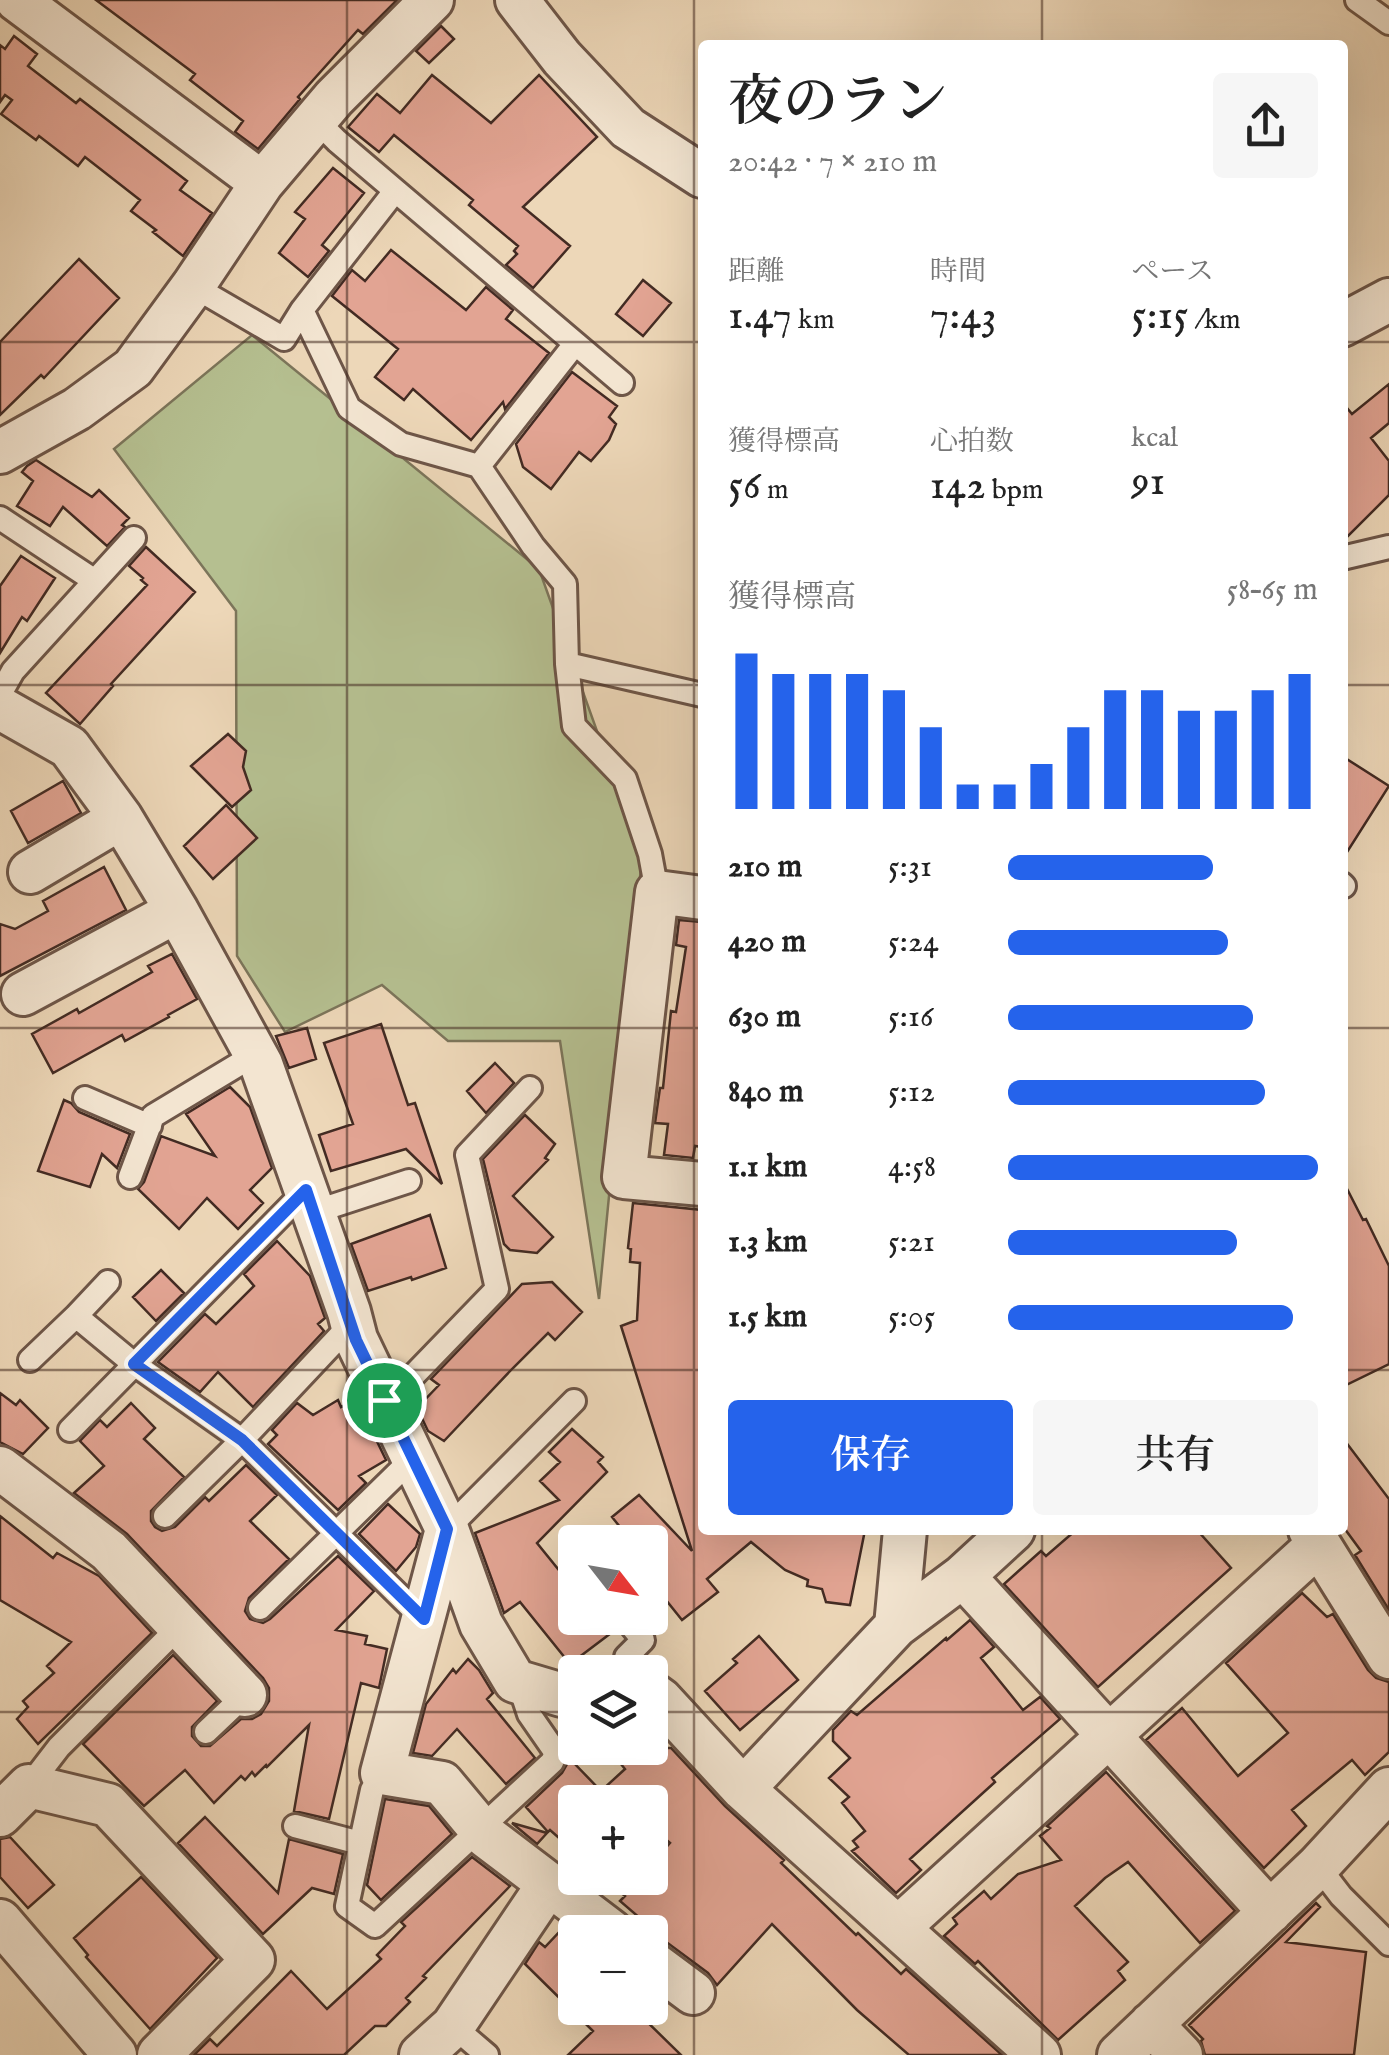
<!DOCTYPE html>
<html lang="ja">
<head>
<meta charset="utf-8">
<style>
	:root { --surface:#fff; --page:#f6f6f6; --text:#222; --muted:#767676; --accent:#2563eb }
	body { margin:0; font-family:"IM FELL English","Noto Serif JP",serif; background:var(--page); color:var(--text); height:100vh; display:flex; flex-direction:column; font-size:38px; white-space:nowrap }
	* { box-sizing:border-box; margin:0 }
	p { font-size:32px; color:var(--muted) }
	.icon { flex:none; width:55px; height:55px; fill:none; stroke:currentColor; stroke-width:2; stroke-linecap:round; stroke-linejoin:round }
	.map { position:relative; flex:1; overflow:hidden }
	.details { position:absolute; left:698px; top:40px; width:650px; height:1495px; display:flex; flex-direction:column; background:var(--surface); border-radius:10px; box-shadow:0 10px 40px #0002 }
	.details>* { flex:none }
	.needle { width:65px; rotate:121deg }
	.controls { position:absolute; left:558px; top:1525px; display:grid; gap:20px }
	.controls a { display:grid; place-items:center; width:110px; height:110px; border-radius:10px; background:var(--surface); box-shadow:0 10px 40px #0002; font-size:50px }
	.pin { position:absolute; display:grid; place-items:center; width:85px; height:85px; color:#fff; margin:-42px; border:5px solid #fff; border-radius:50%; box-shadow:0 2px 10px #0007 }
	.round { display:grid; place-items:center; flex:none; width:105px; height:105px; border-radius:10px; background:var(--page) }
	.summary { display:flex; align-items:center; justify-content:space-between; height:170px; padding:0 30px }
	h1 { font-size:55px; font-weight:600; line-height:75px }
	.stats { display:grid; grid-template-columns:repeat(3,1fr); gap:15px; height:170px; padding:10px 30px }
	.stats div { display:grid; align-content:center }
	.stats b { font-size:42px; font-weight:600 }
	.stats small { font-size:28px; font-weight:400 }
	.stats p { font-size:28px }
	.chart { height:280px; padding:20px 30px }
	.chart p { display:flex; justify-content:space-between }
	.chart svg { width:100%; height:180px; margin-top:10px; stroke:var(--accent); stroke-width:6 }
	.action { display:flex; gap:20px; margin-top:auto; padding:20px 30px }
	.action a { flex:1; height:115px; border-radius:10px; background:var(--accent); color:#fff; font-size:40px; font-weight:600; line-height:115px; text-align:center }
	.action a+a { background:var(--page); color:var(--text) }
	ul { padding:0 30px; list-style:none; font-size:32px }
	li { display:grid; grid-template-columns:160px 120px 1fr; align-items:center; height:75px }
	li i { height:25px; border-radius:12px; background:var(--accent) }
	.map>svg:first-child { display:block }
	.green { fill:#b5bf90; stroke:#7c755a; stroke-width:2.5 }
	.building { fill:#e2a493; stroke:#432b23; stroke-width:2.5 }
	.lines { fill:none; stroke-linecap:round; stroke-linejoin:round }
	.lane-casing { stroke:#6e5648; stroke-width:28 }
	.street-casing { stroke:#6e5648; stroke-width:48 }
	.lane { stroke:#f3e5d1; stroke-width:22 }
	.street { stroke:#f3e5d1; stroke-width:42 }
	.route-casing { stroke:#fff; stroke-width:20 }
	.route { stroke:#2563eb; stroke-width:12 }
	.grid { fill:none; stroke:#432b23; stroke-width:2.5; stroke-opacity:0.55 }
</style>
</head>
<body>
<div class="map">
<svg width="1389" height="2055" viewBox="0 0 1389 2055">
	<rect width="100%" height="100%" fill="#edd7b8"/>
	<filter id="stains"><feTurbulence type="fractalNoise" baseFrequency=".002" numOctaves="4"/><feColorMatrix values="0 0 0 0 .2 0 0 0 0 .09 0 0 0 0 .02 0 0 0 .5 -.17"/></filter>
	<radialGradient id="worn" r=".72"><stop offset=".6" stop-color="#630" stop-opacity="0"/><stop offset="1" stop-color="#630" stop-opacity=".3"/></radialGradient>
	<path class="green" d="M252,335L539,569L642,857L599,1299L560,1041H448L382,985L285,1032L237,956L236,611L114,449Z"/>
	<path class="building" d="M96,0H397L363,34L358,30L298,97L300,99L258,149L235,132L243,121L190,80L195,74Z
		M441,26L454,39L429,63L416,51Z
		M14,36L37,54L28,66L76,103L80,99L187,181L180,190L212,213L183,256L153,232L156,230L131,211L140,200L85,157L78,166L39,136L36,140L1,114L12,100L5,95L0,102V45L5,49Z
		M432,75L491,123L539,75L597,137L523,207L570,246L533,288L506,265L517,254L514,251L518,246L469,205L473,200L394,135L379,152L348,127L377,94L400,113Z
		M333,168L364,193L322,245L329,251L308,277L279,253L305,219L295,212Z
		M391,250L466,310L486,287L513,310L506,319L549,353L505,409L503,402L471,440L413,389L404,400L375,377L398,349L332,296L352,270L365,281Z
		M79,259L119,298L44,378L41,375L0,415V342Z
		M643,280L671,303L643,336L616,314Z
		M572,372L617,406L609,417L616,424L609,440L591,461L579,452L551,489L523,467L516,444Z
		M1389,384V423L1371,438L1389,461V495L1342,542V402L1352,414Z
		M36,460L92,497L99,490L129,518L122,525L125,527L107,546L63,507L50,526L17,506L33,481L22,472L27,466Z
		M146,547L195,592L111,684L113,686L80,724L46,693L147,585L141,580L143,578L129,566Z
		M21,556L55,578L27,621L22,617L0,653V586Z
		M228,734L246,751L243,767L251,790L232,807L191,766Z
		M1342,756L1389,786L1342,860Z
		M63,781L81,813L28,843L11,811Z
		M226,805L257,838L213,879L184,846Z
		M104,867L126,910L0,976V924L15,929L48,911L43,901Z
		M679,920L702,922V1147L695,1146L693,1158L664,1155L668,1124L655,1123L660,1088H663L671,1011L676,1012L686,947L676,945Z
		M172,954L197,999L168,1015L169,1017L125,1041L122,1035L53,1073L32,1034L77,1009L79,1013L152,972L148,966Z
		M381,1024L408,1105L415,1103L442,1184L406,1149L331,1171L319,1135L353,1124L324,1043Z
		M307,1028L316,1059L289,1068L276,1036Z
		M495,1063L514,1083L486,1113L467,1091Z
		M230,1087L250,1107L272,1168L250,1190L263,1203L238,1229L207,1198L179,1229L138,1189L144,1182L161,1136L215,1156L186,1114Z
		M64,1100L71,1103L79,1112L130,1134L117,1168L102,1154L90,1187L38,1171Z
		M525,1115L555,1144L545,1158L548,1160L513,1196L553,1237L537,1253L510,1250L504,1244L483,1159Z
		M1342,1179L1363,1220L1366,1219L1389,1266V1364L1342,1387Z
		M633,1203L702,1210V1530H865L850,1605L826,1602L822,1589L807,1586L808,1580L785,1570L751,1542L707,1579L718,1592L682,1620L650,1580V1542H632L612,1517L639,1495L692,1551L621,1326L637,1320L640,1263L630,1262L631,1249L628,1248Z
		M430,1215L446,1268L412,1280L411,1277L368,1291L351,1244Z
		M277,1241L310,1276L325,1318L318,1324L324,1331L253,1407L218,1372L200,1392L158,1362L205,1314L216,1324L254,1286L244,1274Z
		M161,1270L184,1293L156,1321L133,1297Z
		M552,1282L582,1312L555,1340L548,1333L513,1368L444,1441L428,1431L417,1408L439,1385L431,1379L522,1284Z
		M0,1393L16,1405L20,1400L48,1428L23,1454L0,1442Z
		M338,1400L341,1407L357,1400L386,1460L359,1476L366,1483L338,1510L268,1444L277,1435L272,1430L297,1403L313,1415Z
		M131,1403L155,1428L144,1439L184,1477L151,1511V1521L155,1527L162,1531L175,1527L205,1497L209,1501L246,1465L277,1495L250,1521L289,1559L249,1598L245,1611L250,1619L263,1623L270,1619L338,1556L374,1591L336,1630L367,1636L365,1644L387,1649L379,1688L361,1683L329,1819L294,1811L309,1725L267,1767L266,1765L255,1776L252,1772L245,1780L241,1776L214,1803L185,1770L144,1806L83,1744L173,1655L217,1701L192,1727V1736L201,1746H210L241,1719H252L261,1714L269,1701V1688L263,1678L127,1534L74,1493L104,1466L80,1441L100,1420L107,1427Z
		M572,1429L603,1457L598,1462L607,1472L537,1543L575,1590V1618H610L615,1630L570,1664L520,1602L504,1613L475,1533L559,1500L540,1481L560,1462L549,1452Z
		M1342,1437L1389,1499V1610L1355,1555L1361,1551L1342,1525Z
		M388,1504L420,1534L416,1547L396,1571L359,1534Z
		M0,1516L53,1558L57,1553L99,1576L152,1633L38,1744L17,1719L28,1707L23,1701L54,1673L47,1666L71,1642L0,1600Z
		M1076,1530H1197L1231,1568L1098,1687L1004,1584L1041,1551L1046,1556Z
		M1302,1593L1327,1617L1333,1614L1368,1670L1376,1678L1389,1682V1752L1365,1775L1352,1760L1292,1810L1306,1826L1264,1868L1146,1740L1182,1708L1238,1776L1288,1733L1226,1663Z
		M970,1620L994,1647L981,1658L1023,1710L1040,1697L1060,1719L992,1778L995,1782L910,1859L921,1870L896,1893L852,1851L858,1847L853,1841L865,1831L842,1803L849,1797L829,1778L850,1758L833,1741V1730L851,1711L857,1715L946,1638L947,1640Z
		M759,1636L798,1680L740,1730L705,1691L737,1663L733,1659Z
		M468,1659L479,1670L493,1693L487,1699L535,1758L506,1784L457,1729L432,1756L413,1753L426,1704L453,1669L456,1673Z
		M608,1748H671L725,1806L784,1860L781,1863L856,1935L858,1933L901,1974L906,1969L1002,2055H909L857,2010L772,1924L717,1985L708,1973L665,1941L655,1937V1931L620,1901L625,1896L604,1878H650V1866L670,1843L650,1826V1802H575V1852L550,1830L548,1832L526,1807L562,1773L570,1759L601,1791L625,1769Z
		M1106,1772L1235,1911L1200,1943L1128,1862L1105,1878L1075,1906L1128,1962L1118,1971L1125,1980L1058,2040L978,1961L975,1964L944,1936L957,1924L953,1918L984,1891L991,1899L1018,1874L1061,1860L1040,1836L1050,1828L1047,1826Z
		M385,1799L429,1806L452,1834L381,1900L367,1885Z
		M205,1817L278,1893L289,1839L343,1854L334,1894L312,1888L263,1934L178,1843Z
		M512,1823L547,1833L537,1844Z
		M10,1837L54,1885L28,1908L0,1877V1839Z
		M472,1857L510,1886L423,1976L426,1978L406,1998L410,2002L386,2026H375L344,2055H194L210,2039L217,2046L291,1971L327,2009L381,1959L377,1955L405,1926L401,1922Z
		M141,1877L217,1958L150,2029L86,1957L88,1955L74,1938Z
		M1316,1903L1320,1907L1286,1942L1366,1952L1354,2055H1205L1201,2041L1203,2039L1189,2025Z
		M564,1927L575,1935V2008H633L681,2055H568L593,2031L525,1964L539,1942L545,1947Z"/>
	<g class="lines">
		<defs>
			<path id="lane" d="M1357,0L1389,23
				M316,120L337,141L622,383
				M395,191L302,310L349,408L401,444L479,466
				M193,286L284,339L302,310
				M575,344L479,466L533,546L565,584L567,664L574,726L625,779L650,854L657,892
				M0,518L95,581
				M1342,558L1389,547
				M567,664L702,695
				M0,694L13,671L134,538
				M1342,884L1344,886
				M85,1098L150,1126
				M130,1177L153,1116L256,1054
				M314,1212L409,1181
				M76,1316L108,1282
				M30,1360L76,1316L134,1364L242,1440L423,1619
				M384,1400L410,1379L497,1289L467,1155L530,1088
				M70,1430L306,1190
				M165,1516L242,1440L352,1323
				M447,1529L574,1401
				M573,1552L575,1554
				M260,1608L412,1459
				M625,1672L626,1657L643,1640L625,1618
				M206,1732L245,1695
				M382,1773L372,1790L347,1906L375,1926L552,1762L556,1753L529,1714L523,1696L515,1681
				M29,1786L59,1747L179,1627
				M295,1826L360,1843
				M1318,1866L1341,1896L1389,1944
				M453,2026L487,2055"/>
			<path id="street" d="M17,0L262,183
				M517,0L562,58L628,128L702,176
				M1342,325L1389,300
				M0,452L77,409L133,368L193,286L262,183L334,98L432,0
				M0,708L69,747L121,818L177,911L261,1064L349,1312L356,1339L447,1529L481,1624L515,1681L562,1695L575,1691
				M30,872L121,818
				M702,898L657,892L624,1177L702,1184
				M23,994L177,911
				M0,1468L109,1551L245,1695
				M447,1529L382,1773L442,1783L487,1837L612,1932
				M1310,1530L1389,1657
				M963,1576L1270,1912
				M896,1626L905,1530
				M650,1692L661,1700L743,1789L1039,2055
				M743,1789L896,1626L963,1576L1013,1530
				M0,1815L29,1786L108,1805L253,1960L159,2055
				M0,1921L115,2055
				M898,1928L1319,1544
				M650,1961L693,1993
				M1151,2024L1181,2055
				M421,2055L453,2026L548,1885
				M1119,2055L1318,1866L1389,1789"/>
		</defs>
		<use href="#lane" class="lane-casing"/>
		<use href="#street" class="street-casing"/>
		<use href="#lane" class="lane"/>
		<use href="#street" class="street"/>
	</g>
	<g class="lines">
		<defs>
			<path id="route" d="M306,1190L356,1340L447,1529L424,1619L242,1440L134,1364Z"/>
		</defs>
		<use href="#route" class="route-casing"/>
		<use href="#route" class="route"/>
	</g>
	<path class="grid" d="M347,0V2055M694,0V2055M1042,0V45M0,342H702M1342,342H1389M0,685H702M1342,685H1389M0,1028H702M1342,1028H1389M0,1370H702M1342,1370H1389M1042,1530V2055M0,1712H575M650,1712H1389"/>
	<rect width="100%" height="100%" filter="url(#stains)"/>
	<rect width="100%" height="100%" fill="url(#worn)"/>
</svg>
<div class="controls">
<a><svg class="needle" viewBox="-14 -14 28 28"><path d="M0-13l5 13h-10z" fill="#e53935"/><path d="M0 13l5-13h-10z" fill="#767676"/></svg></a>
<a><svg class="icon" aria-label="layers" viewBox="0 0 24 24"><path d="M12 4l9 5-9 5-9-5zM3 14l9 5 9-5"/></svg></a>
<a>+</a>
<a>−</a>
</div>
<div class="pin" style="left:384px;top:1400px;background:#1e9e55"><svg class="icon" aria-label="arrive" viewBox="0 0 24 24"><path d="M6 21V4h12l-3 4 3 4H6"/></svg></div>
<section class="details">
<div class="summary"><div><h1>夜のラン</h1><p>20:42 · 7 × 210 m</p></div><a class="round"><svg class="icon" aria-label="share" viewBox="0 0 24 24"><path d="M12 15V3M7 8l5-5 5 5M5 13v7h14v-7"/></svg></a></div>
<div class="stats">
<div><p>距離</p><b>1.47<small> km</small></b></div>
<div><p>時間</p><b>7:43</b></div>
<div><p>ペース</p><b>5:15<small> /km</small></b></div>
</div>
<div class="stats">
<div><p>獲得標高</p><b>56<small> m</small></b></div>
<div><p>心拍数</p><b>142<small> bpm</small></b></div>
<div><p>kcal</p><b>91</b></div>
</div>
<div class="chart"><p><span>獲得標高</span>58–65 m</p>
<svg viewBox="0 0 160 44" preserveAspectRatio="none"><path d="M5 44V6M15 44V11M25 44V11M35 44V11M45 44V15M55 44V24M65 44V38M75 44V38M85 44V33M95 44V24M105 44V15M115 44V15M125 44V20M135 44V20M145 44V15M155 44V11"/></svg>
</div>
<ul>
<li><b>210 m</b>5:31<i style="width:66%"></i></li>
<li><b>420 m</b>5:24<i style="width:71%"></i></li>
<li><b>630 m</b>5:16<i style="width:79%"></i></li>
<li><b>840 m</b>5:12<i style="width:83%"></i></li>
<li><b>1.1 km</b>4:58<i style="width:100%"></i></li>
<li><b>1.3 km</b>5:21<i style="width:74%"></i></li>
<li><b>1.5 km</b>5:05<i style="width:92%"></i></li>
</ul>
<div class="action"><a>保存</a><a>共有</a></div>
</section>
</div>
</body>
</html>
